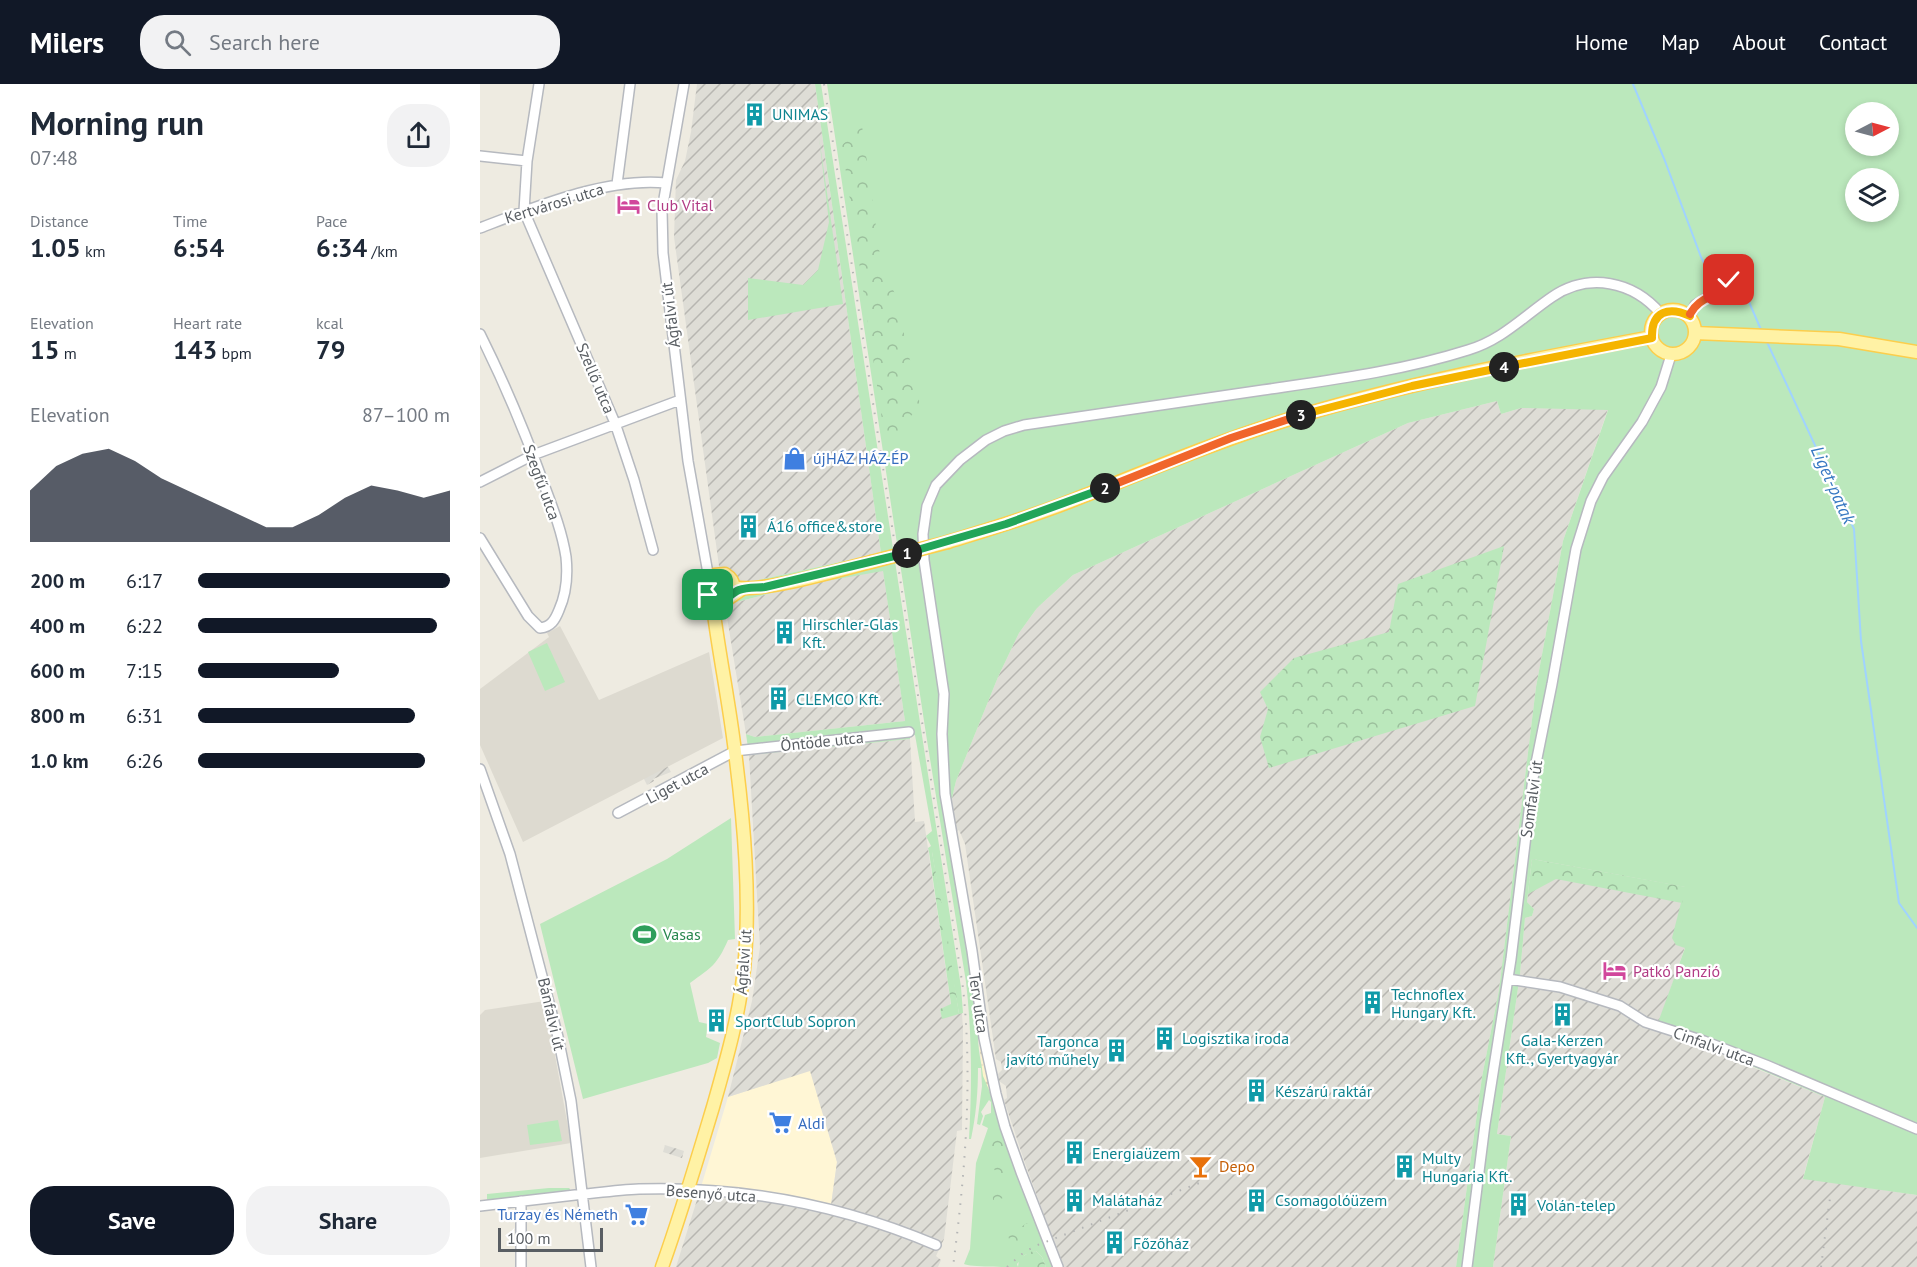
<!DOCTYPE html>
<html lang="en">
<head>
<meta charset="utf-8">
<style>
	:root { --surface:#fff; --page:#f2f2f3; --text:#1f2937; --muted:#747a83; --accent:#111827 }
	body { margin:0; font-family:"PT Sans",sans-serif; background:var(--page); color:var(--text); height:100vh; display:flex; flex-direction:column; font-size:22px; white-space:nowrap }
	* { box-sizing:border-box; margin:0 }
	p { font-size:20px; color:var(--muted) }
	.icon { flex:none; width:33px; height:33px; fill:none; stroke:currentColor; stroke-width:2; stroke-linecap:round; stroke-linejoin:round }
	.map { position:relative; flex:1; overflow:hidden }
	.details { display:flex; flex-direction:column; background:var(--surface); width:480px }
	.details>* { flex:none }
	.needle { width:39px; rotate:84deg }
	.controls { position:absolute; left:1365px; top:18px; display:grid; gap:12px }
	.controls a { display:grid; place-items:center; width:54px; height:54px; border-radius:50%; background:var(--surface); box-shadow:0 3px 9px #0003; font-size:30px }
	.scale { position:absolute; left:18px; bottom:15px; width:105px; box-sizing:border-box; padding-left:6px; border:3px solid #595e63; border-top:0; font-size:16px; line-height:21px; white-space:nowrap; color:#595e63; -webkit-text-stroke:4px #fff; paint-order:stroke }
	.pin { position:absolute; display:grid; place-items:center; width:51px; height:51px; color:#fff; margin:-26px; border-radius:12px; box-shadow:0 3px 9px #0006 }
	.km { position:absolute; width:30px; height:30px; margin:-15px; border-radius:50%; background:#222; color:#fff; font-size:16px; line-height:30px; text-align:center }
	.round { display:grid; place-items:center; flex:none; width:63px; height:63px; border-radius:24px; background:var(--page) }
	.headline { display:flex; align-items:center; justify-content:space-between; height:102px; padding:0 30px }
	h1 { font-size:33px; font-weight:700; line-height:45px }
	.figures { display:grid; grid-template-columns:repeat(3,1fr); gap:9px; height:102px; padding:6px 30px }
	.figures div { display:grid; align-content:center }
	.figures b { font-size:26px; font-weight:700 }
	.figures small { font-size:16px; font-weight:400 }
	.figures p { font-size:16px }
	.chart { height:168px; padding:12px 30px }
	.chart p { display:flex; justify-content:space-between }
	.chart svg { width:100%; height:108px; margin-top:6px; fill:var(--accent); opacity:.7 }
	.button { display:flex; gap:12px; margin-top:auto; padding:12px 30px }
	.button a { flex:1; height:69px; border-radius:24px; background:var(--accent); color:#fff; font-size:24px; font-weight:700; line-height:69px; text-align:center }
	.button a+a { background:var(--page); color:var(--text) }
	ul { padding:0 30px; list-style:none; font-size:20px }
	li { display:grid; grid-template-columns:96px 72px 1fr; align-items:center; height:45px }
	li i { height:15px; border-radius:8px; background:var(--accent) }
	header { display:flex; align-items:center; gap:36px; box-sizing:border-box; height:84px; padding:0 30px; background:var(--accent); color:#fff }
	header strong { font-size:28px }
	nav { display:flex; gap:33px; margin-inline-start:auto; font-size:21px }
	.search { width:420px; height:54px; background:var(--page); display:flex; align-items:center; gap:15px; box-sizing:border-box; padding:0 21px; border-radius:24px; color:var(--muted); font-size:22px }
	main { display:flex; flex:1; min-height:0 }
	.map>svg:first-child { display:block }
	.commercial { fill:#fff6d5 }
	.industrial { fill:url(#industrial-furrows) }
	.education { fill:#dddad0 }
	.green { fill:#bbe8bc; fill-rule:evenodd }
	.forest { fill:url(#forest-crowns) }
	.sand { fill:url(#sand-dots) }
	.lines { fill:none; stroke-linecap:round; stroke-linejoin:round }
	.stream { stroke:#a0d3ff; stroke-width:2 }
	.minor-casing { stroke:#b6b9bf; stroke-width:12 }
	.major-casing { stroke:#fcce4c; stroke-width:15 }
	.minor { stroke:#fff; stroke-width:9 }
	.major { stroke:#fff2a5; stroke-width:12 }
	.rail { stroke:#b3b4b4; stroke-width:2; stroke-dasharray:1.5 8; stroke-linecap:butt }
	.major-bridge-casing { stroke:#fcce4c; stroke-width:15; stroke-linecap:butt }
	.major-bridge { stroke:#fff2a5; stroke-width:12 }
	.split-1-casing { stroke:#fff; stroke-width:12 }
	.split-2-casing { stroke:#fff; stroke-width:12 }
	.split-3-casing { stroke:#fff; stroke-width:12 }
	.split-4-casing { stroke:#fff; stroke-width:12 }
	.split-5-casing { stroke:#fff; stroke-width:12 }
	.split-6-casing { stroke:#fff; stroke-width:12 }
	.split-1 { stroke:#22a559; stroke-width:8 }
	.split-2 { stroke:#22a559; stroke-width:8 }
	.split-3 { stroke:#f0652b; stroke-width:8 }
	.split-4 { stroke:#f5b400; stroke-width:8 }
	.split-5 { stroke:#f5b400; stroke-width:8 }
	.split-6 { stroke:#f0652b; stroke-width:8 }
	.labels { text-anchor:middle; stroke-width:4.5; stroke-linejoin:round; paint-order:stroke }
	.culture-label { font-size:16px; fill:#0d838f; stroke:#fff; text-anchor:start }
	.street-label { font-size:16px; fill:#595e63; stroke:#fff }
	.hotel-label { font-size:16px; fill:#b23c85; stroke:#fff; text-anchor:start }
	.shop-label { font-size:16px; fill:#366cbe; stroke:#fff; text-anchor:start }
	.leisure-label { font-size:16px; fill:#27864d; stroke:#fff; text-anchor:start }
	.food-label { font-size:16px; fill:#c56008; stroke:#fff; text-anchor:start }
	.water-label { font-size:18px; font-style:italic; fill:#3778c2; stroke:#fff }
</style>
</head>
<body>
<header>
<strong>Milers</strong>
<div class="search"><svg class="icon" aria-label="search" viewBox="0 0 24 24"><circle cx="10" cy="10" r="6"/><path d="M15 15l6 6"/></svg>Search here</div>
<nav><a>Home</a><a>Map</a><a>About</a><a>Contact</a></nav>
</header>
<main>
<section class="details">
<div class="headline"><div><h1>Morning run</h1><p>07:48</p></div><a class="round"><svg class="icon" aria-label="share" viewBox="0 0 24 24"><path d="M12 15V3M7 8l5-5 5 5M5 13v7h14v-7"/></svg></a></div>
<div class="figures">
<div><p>Distance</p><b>1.05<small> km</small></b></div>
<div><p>Time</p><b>6:54</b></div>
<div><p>Pace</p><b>6:34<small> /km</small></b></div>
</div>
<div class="figures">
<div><p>Elevation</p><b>15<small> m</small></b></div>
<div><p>Heart rate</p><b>143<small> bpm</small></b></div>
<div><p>kcal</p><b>79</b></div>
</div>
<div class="chart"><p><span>Elevation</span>87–100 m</p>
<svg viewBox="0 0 160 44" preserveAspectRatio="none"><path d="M0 44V23L10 13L20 8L30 6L40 11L50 18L60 23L70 28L80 33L90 38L100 38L110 33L120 26L130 21L140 23L150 26L160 23V44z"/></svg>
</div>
<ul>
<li><b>200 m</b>6:17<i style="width:100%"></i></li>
<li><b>400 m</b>6:22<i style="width:95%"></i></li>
<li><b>600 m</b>7:15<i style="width:56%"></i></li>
<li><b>800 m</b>6:31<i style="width:86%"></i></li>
<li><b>1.0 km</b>6:26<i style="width:90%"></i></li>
</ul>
<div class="button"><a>Save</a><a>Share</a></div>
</section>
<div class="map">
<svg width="1437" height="1183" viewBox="0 0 1437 1183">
	<defs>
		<pattern id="industrial-furrows" width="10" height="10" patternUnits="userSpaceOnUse" patternTransform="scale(1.5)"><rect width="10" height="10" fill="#deddd6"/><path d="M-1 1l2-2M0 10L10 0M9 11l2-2" fill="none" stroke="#b7b6b1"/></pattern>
		<pattern id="forest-crowns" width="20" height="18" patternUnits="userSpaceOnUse" patternTransform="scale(1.5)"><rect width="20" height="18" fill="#bbe8bc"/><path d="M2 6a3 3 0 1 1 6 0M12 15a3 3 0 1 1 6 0" fill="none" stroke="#9bbf9c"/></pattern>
		<pattern id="sand-dots" width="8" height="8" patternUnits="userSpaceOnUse" patternTransform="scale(1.5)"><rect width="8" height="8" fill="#fdf3cd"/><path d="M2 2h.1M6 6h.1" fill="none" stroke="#dbd3b3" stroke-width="1.8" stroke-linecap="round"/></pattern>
	</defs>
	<rect width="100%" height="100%" fill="#eeebe1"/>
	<path class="commercial" d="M330,986L357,1078L351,1121L221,1103L248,1013Z"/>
	<path class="industrial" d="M217,0H335L401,469L242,504L194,153L196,96L205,77L211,48Z
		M1017,317L1021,330L1041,324L1128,325L1083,457L1056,603L1019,906L1002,993L976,1183H583L545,1079L524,1016L527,1014L526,1002L519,997L518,990L522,986L521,978L516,975L485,760L479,746L474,749L468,731L476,697L518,593L539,549L557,524L593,491L928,339Z
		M403,486L425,637L275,653L266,650L245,521L323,501Z
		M430,655L435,738L444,737L471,921L460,925L462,934L482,929L483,945L482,1046L477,1047L464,1155L456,1172L461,1176L458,1183H196L221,1103L351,1121L357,1078L330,987L248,1013L272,917L280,863L269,671Z
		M187,681L191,688L173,695L174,697L167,701L163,693Z
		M1052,775L1206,803L1202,819L1205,863L1177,944L1345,1013L1323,1094L1437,1111V1183H1013L1031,1052L1017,1050L1040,890L1045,834L1052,832L1054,825L1047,818Z
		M185,1061L204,1067L202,1074L183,1068Z"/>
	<path class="education" d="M80,542L119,616L229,568L243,654L43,758L0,661V605L69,553L67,549Z
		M65,917L91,1059L0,1074V931L5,926Z"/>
	<path class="green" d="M335,0H341L481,903L483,929L479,930L452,768H449L448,764L451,762L446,752L452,747L435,651L430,652V655L269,671L266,650L275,653L425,637L403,487L323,501L245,521L242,504L401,469Z
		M347,0H1437V1111L1323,1095L1345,1013L1219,960L1176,944L1205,864L1196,861L1192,854L1205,803L1052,775L1047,818L1054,825L1052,832L1045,834L1040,890L1017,1050L1031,1052L1013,1183H976L1002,993L1019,906L1056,603L1083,457L1128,326L1041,324L1021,330L1017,317L928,339L593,491L557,524L539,549L518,593L476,697L468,731L498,933C497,958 499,981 509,1004C512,1010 511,1016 516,1022L574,1183H566L562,1173L556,1167L545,1171L537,1180L538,1183C527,1183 490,1183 484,1180L490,1165L496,1079L508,1044L502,1041L505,1031L511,1029V1018L509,1016L501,1028L503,1032L500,1041L497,1040L502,1002L501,984H498C498,1008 496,1032 491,1055H489C492,1002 492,950 486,898L446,650ZM1376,28H1408V62H1376ZM1376,94H1408V128H1376Z
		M339,53L363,220L268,236V194L323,201L338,186L349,138Z
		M67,559L85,598L65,607L48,568Z
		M251,734L255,855L248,856C237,881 232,883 210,899L219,938L228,940L226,953L240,959L237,974L228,979L103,1015L60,840L187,775Z
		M78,1036L82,1057L50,1061L47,1041Z
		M69,1104H89L90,1105V1107L7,1117V1110Z"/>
	<path class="forest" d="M382,42L401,179L415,210L441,325L423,337L407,370L362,61Z
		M1024,462L995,622L789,684L780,653L788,625L780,608L814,574L909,548L918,500Z
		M449,768H452L467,850L479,930L462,935L460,925L471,920Z
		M1052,775L1206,803L1202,819L1076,795L1048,810Z
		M520,1053H523L526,1065L522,1070L528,1088L527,1093L519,1094L513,1083L510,1070L504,1063L506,1057Z
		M519,1100L522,1101L524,1114L513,1116L512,1103Z
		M547,1139L550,1142L553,1156L550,1159L547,1158L544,1162L529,1155L528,1151C530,1150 544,1141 547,1139Z
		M556,1167L562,1173L566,1183H538L539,1175L550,1168Z"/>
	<path class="sand" d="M498,933L516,1022L503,992L498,951Z"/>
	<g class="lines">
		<path class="stream" d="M1153,0L1185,77L1221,173L1225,181L1246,192
			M1252,194L1263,204L1282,248
			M1286,256L1374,445L1381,557L1419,819L1437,844"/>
		<defs>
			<path id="minor" d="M59,0L47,77L44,127L135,339L154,396L173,466
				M204,0L182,126L183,169L208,377L229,495
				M0,72L47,77
				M137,100L150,0
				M0,144C55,123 127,93 186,99
				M1210,232L1215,221L1228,213L1239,209L1247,200L1252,187
				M0,250C24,298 45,348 63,398C72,422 82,447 86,473C88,492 87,508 79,526C75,536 71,543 60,544L48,532L0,454
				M0,398L53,371L200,316
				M0,685L30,770L78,953L91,1017L111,1183
				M138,729L255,667L429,648
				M1028,895L1080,903L1140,922L1165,938L1224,957L1286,981L1437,1045
				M41,1117V1183
				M0,1122C32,1118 63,1115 95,1111C116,1109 138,1106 159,1105C261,1102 362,1121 456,1161
				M578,1183L541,1088L525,1043L516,1010L504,954L492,867L465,710L462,650L464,610L444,476L443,450L447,422L456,401L480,376L506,356L524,347L544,341C624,329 703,318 783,306C851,296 922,287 988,266C1022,256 1044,232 1072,213C1109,188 1153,197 1181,230
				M987,1183L1005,1040L1031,875L1053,694L1072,600L1096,465L1111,417L1123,393L1162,338L1181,303L1191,271"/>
			<path id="major" d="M1171 248a22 22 0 1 1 44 0a22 22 0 1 1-44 0Z
				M1215,249L1359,255L1437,268
				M468,458C513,444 558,431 601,413C667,387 733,359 800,338C920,300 1048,276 1172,253
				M254,503C278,510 363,485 391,478
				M252,509C255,501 253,495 245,490L234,491C222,499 224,513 238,517L246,516L262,505
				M182,1183C201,1130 217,1076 233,1023C246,977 259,933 264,885C271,815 264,738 255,668C249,616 238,566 232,515"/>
		</defs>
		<use href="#minor" class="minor-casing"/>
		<use href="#major" class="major-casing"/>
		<use href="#minor" class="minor"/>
		<use href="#major" class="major"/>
		<path class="rail" d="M344,0L483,904C493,997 485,1090 473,1183
			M527,1183L542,1170L555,1162L722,1098
			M1341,1183L1350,1114"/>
		<defs>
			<path id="major-bridge" d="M391,478L468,458"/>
		</defs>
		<use href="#major-bridge" class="major-bridge-casing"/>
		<use href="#major-bridge" class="major-bridge"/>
	</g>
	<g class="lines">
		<defs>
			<path id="split-1" d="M228,511C242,526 247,511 259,506C267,503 277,504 285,503L427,469"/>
			<path id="split-2" d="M427,469L526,440L625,404"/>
			<path id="split-3" d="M625,404L751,354L821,331"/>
			<path id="split-4" d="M821,331L932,302L1024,283"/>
			<path id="split-5" d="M1024,283L1172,254C1171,227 1189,222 1210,232V230"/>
			<path id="split-6" d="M1210,230C1221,210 1239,215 1249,196"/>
		</defs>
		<use href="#split-1" class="split-1-casing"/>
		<use href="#split-2" class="split-2-casing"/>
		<use href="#split-3" class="split-3-casing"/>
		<use href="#split-4" class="split-4-casing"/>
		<use href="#split-5" class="split-5-casing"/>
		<use href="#split-6" class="split-6-casing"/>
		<use href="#split-1" class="split-1"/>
		<use href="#split-2" class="split-2"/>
		<use href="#split-3" class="split-3"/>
		<use href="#split-4" class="split-4"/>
		<use href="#split-5" class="split-5"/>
		<use href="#split-6" class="split-6"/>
	</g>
	<defs>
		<symbol id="building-bare" viewBox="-9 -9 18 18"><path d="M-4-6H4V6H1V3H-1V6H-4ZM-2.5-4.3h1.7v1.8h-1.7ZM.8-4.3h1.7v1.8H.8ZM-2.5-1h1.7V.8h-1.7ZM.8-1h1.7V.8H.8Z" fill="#0f9aa8" stroke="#fff" stroke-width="2.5" paint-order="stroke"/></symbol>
		<symbol id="hotel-bare" viewBox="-9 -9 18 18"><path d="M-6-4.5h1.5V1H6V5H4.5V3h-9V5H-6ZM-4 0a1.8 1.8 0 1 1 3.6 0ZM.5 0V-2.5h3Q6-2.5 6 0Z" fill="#d1479c" stroke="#fff" stroke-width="2.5" paint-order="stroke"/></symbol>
		<symbol id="shop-bare" viewBox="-9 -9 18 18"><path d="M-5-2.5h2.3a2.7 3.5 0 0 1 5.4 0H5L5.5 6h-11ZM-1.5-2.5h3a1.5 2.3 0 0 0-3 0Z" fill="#3f7fe0" stroke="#fff" stroke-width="2.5" paint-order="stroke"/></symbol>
		<symbol id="stadium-bare" viewBox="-9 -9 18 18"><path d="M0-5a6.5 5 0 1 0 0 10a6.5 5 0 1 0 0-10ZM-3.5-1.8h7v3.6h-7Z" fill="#2e9e5b" stroke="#fff" stroke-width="2.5" paint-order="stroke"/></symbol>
		<symbol id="supermarket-bare" viewBox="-9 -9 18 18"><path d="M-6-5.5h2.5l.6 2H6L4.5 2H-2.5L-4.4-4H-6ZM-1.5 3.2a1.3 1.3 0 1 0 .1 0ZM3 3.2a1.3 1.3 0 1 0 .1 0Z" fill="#3f7fe0" stroke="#fff" stroke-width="2.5" paint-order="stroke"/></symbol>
		<symbol id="bar-bare" viewBox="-9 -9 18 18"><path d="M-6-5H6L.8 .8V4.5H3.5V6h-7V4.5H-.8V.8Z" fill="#e8710a" stroke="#fff" stroke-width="2.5" paint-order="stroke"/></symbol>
	</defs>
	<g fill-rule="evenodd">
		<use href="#building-bare" x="258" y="14" width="33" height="33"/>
		<use href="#hotel-bare" x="132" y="104" width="33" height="33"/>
		<use href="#shop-bare" x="298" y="358" width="33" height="33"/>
		<use href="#building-bare" x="252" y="426" width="33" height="33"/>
		<use href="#building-bare" x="288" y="532" width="33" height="33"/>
		<use href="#building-bare" x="282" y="598" width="33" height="33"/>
		<use href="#stadium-bare" x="148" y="834" width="33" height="33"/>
		<use href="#hotel-bare" x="1118" y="870" width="33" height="33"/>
		<use href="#building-bare" x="876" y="902" width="33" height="33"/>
		<use href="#building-bare" x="1066" y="914" width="33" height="33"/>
		<use href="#building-bare" x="220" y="920" width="33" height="33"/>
		<use href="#building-bare" x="668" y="938" width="33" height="33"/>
		<use href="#building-bare" x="620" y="950" width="33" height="33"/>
		<use href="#building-bare" x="760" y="990" width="33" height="33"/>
		<use href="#supermarket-bare" x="284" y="1022" width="33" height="33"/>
		<use href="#building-bare" x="578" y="1052" width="33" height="33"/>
		<use href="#bar-bare" x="704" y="1066" width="33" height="33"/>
		<use href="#building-bare" x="908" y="1066" width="33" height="33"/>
		<use href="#building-bare" x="578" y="1100" width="33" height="33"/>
		<use href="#building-bare" x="760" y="1100" width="33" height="33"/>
		<use href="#building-bare" x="1022" y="1104" width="33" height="33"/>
		<use href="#supermarket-bare" x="140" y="1114" width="33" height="33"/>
		<use href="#building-bare" x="618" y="1142" width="33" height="33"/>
	</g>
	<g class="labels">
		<g class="culture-label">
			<text x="292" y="36">UNIMAS</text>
			<text x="287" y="448">Á16 office&amp;store</text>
			<text x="322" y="546">Hirschler-Glas<tspan x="322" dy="18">Kft.</tspan></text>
			<text x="316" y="621">CLEMCO Kft.</text>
			<text x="911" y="916">Technoflex<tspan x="911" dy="18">Hungary Kft.</tspan></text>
			<text x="255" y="943">SportClub Sopron</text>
			<text x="702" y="960">Logisztika iroda</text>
			<text x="1082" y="962" text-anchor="middle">Gala-Kerzen<tspan x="1082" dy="18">Kft., Gyertyagyár</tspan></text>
			<text x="619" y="963" text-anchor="end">Targonca<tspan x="619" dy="18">javító műhely</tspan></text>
			<text x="795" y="1013">Készárú raktár</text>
			<text x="612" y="1075">Energiaüzem</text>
			<text x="942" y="1080">Multy<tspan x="942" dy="18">Hungaria Kft.</tspan></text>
			<text x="612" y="1122">Malátaház</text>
			<text x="795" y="1122">Csomagolóüzem</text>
			<text x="1057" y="1127">Volán-telep</text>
			<text x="653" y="1165">Főzőház</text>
		</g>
		<g class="street-label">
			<text transform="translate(74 119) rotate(-17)" y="6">Kertvárosi utca</text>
			<text transform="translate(190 231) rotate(-97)" y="6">Ágfalvi út</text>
			<text transform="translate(116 294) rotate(67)" y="6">Szellő utca</text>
			<text transform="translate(62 398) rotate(70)" y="6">Szegfű utca</text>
			<text transform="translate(342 657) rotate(-6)" y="6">Öntöde utca</text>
			<text transform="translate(197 699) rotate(-28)" y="6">Liget utca</text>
			<text transform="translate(1051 715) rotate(-82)" y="6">Somfalvi út</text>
			<text transform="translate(263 878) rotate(-86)" y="6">Ágfalvi út</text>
			<text transform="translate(499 919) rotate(82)" y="6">Terv utca</text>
			<text transform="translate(72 930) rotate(77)" y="6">Bánfalvi út</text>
			<text transform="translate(1234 962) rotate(20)" y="6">Cinfalvi utca</text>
			<text transform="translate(231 1109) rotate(4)" y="6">Besenyő utca</text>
		</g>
		<g class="hotel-label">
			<text x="167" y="127">Club Vital</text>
			<text x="1153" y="893">Patkó Panzió</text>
		</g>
		<g class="shop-label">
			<text x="333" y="380">újHÁZ HÁZ-ÉP</text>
			<text x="318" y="1045">Aldi</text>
			<text x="138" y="1136" text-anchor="end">Turzay és Németh</text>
		</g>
		<g class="leisure-label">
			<text x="183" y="856">Vasas</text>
		</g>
		<g class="food-label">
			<text x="739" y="1088">Depo</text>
		</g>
		<g class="water-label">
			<text transform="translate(1353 401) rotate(66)" y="6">Liget-patak</text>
		</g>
	</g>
</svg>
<div class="controls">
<a><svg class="needle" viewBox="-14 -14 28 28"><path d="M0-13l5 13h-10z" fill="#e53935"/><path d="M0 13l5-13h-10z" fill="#747a83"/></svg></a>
<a><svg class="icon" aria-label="layers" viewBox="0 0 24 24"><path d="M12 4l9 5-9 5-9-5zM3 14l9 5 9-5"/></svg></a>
</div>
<div class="scale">100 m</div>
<div class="pin" style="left:228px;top:511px;background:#1e9e55"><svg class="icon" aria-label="arrive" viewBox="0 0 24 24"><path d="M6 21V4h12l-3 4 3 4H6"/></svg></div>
<div class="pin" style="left:1249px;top:196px;background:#d93025"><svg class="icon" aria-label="check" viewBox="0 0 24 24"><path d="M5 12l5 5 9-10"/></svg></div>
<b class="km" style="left:427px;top:469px">1</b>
<b class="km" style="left:625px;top:404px">2</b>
<b class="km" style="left:821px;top:331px">3</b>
<b class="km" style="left:1024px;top:283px">4</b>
</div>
</main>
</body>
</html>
